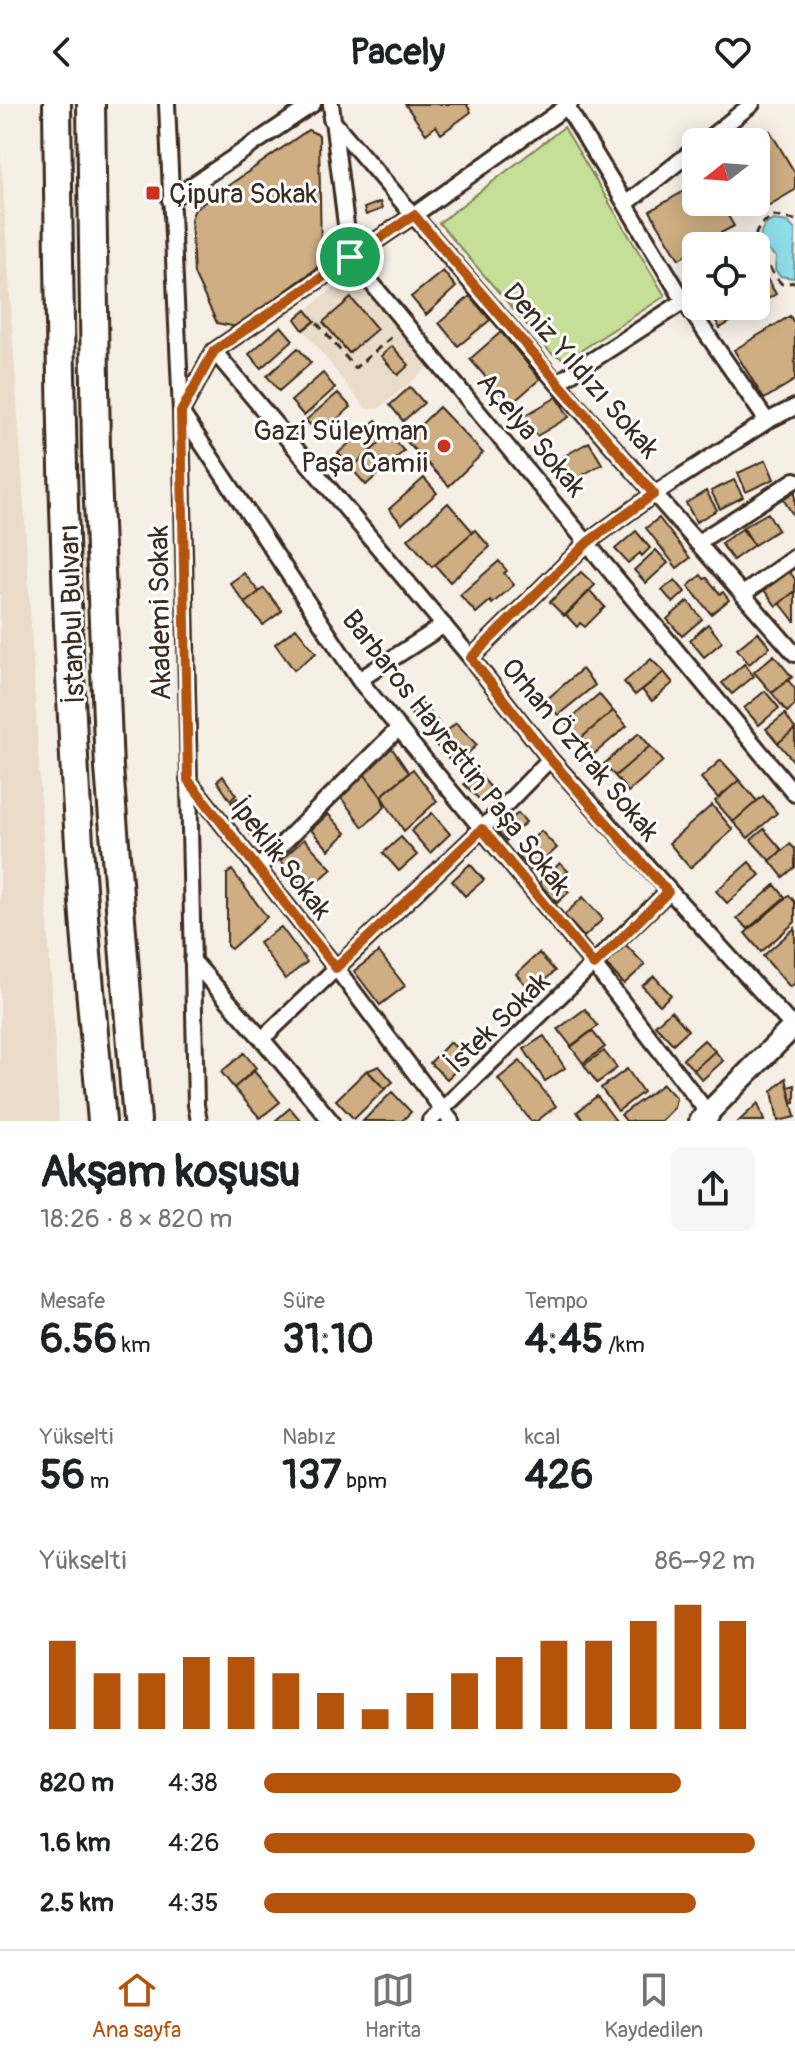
<!DOCTYPE html>
<html lang="tr">
<head>
<meta charset="utf-8">
<style>
	:root { --surface:#fff; --page:#f6f6f6; --text:#202124; --muted:#757577; --line:#e0e0e0; --accent:#b45309 }
	body { margin:0; font-family:Pangolin,sans-serif; background:var(--page); color:var(--text); height:100vh; display:flex; flex-direction:column; font-size:30px; white-space:nowrap }
	* { box-sizing:border-box; margin:0 }
	p { font-size:26px; color:var(--muted) }
	.icon { flex:none; width:44px; height:44px; fill:none; stroke:currentColor; stroke-width:2; stroke-linecap:round; stroke-linejoin:round }
	.map { position:relative; height:1017px; overflow:hidden }
	.details { display:flex; flex-direction:column; background:var(--surface); flex:1 }
	.details>* { flex:none }
	.needle { width:52px; rotate:253deg }
	.tools { position:absolute; left:682px; top:24px; display:grid; gap:16px }
	.tools a { display:grid; place-items:center; width:88px; height:88px; border-radius:12px; background:var(--surface); box-shadow:0 4px 20px #0003; font-size:40px }
	.pin { position:absolute; display:grid; place-items:center; width:68px; height:68px; color:#fff; margin:-34px; border:4px solid #fff; border-radius:50%; box-shadow:0 2px 8px #0007 }
	.round { display:grid; place-items:center; flex:none; width:84px; height:84px; border-radius:12px; background:var(--page) }
	.overview { display:flex; align-items:center; justify-content:space-between; height:136px; padding:0 40px }
	h1 { font-size:44px; font-weight:800; line-height:60px }
	.figures { display:grid; grid-template-columns:repeat(3,1fr); gap:12px; height:136px; padding:8px 40px }
	.figures div { display:grid; align-content:center }
	.figures b { font-size:40px; font-weight:800 }
	.figures small { font-size:22px; font-weight:400 }
	.figures p { font-size:22px }
	.chart { height:224px; padding:16px 40px }
	.chart p { display:flex; justify-content:space-between }
	.chart svg { width:100%; height:144px; margin-top:8px; stroke:var(--accent); stroke-width:6 }
	ul { padding:0 40px; list-style:none; font-size:26px }
	li { display:grid; grid-template-columns:128px 96px 1fr; align-items:center; height:60px }
	li i { height:20px; border-radius:10px; background:var(--accent) }
	header { display:flex; justify-content:space-between; align-items:center; height:104px; padding:0 40px; background:var(--surface); font-size:36px; font-weight:800 }
	.menu { display:flex; justify-content:space-around; align-items:center; height:112px; border-top:2px solid var(--line); background:var(--surface); font-size:22px; color:var(--muted) }
	.menu a { display:grid; justify-items:center; gap:4px }
	.menu .selected { color:var(--accent) }
	.map>svg:first-child { display:block }
	.built { fill:#e9dcc8 }
	.green { fill:#c6df96; stroke:#80845a; stroke-width:2 }
	.water { fill:#8edeea; stroke:#6d9698; stroke-width:2 }
	.building { fill:#ceae82; stroke:#3b2a1e; stroke-width:2 }
	.lines { fill:none; stroke-linecap:round; stroke-linejoin:round }
	.street-casing { stroke:#3b2a1e; stroke-width:20 }
	.secondary-casing { stroke:#3b2a1e; stroke-width:26 }
	.highway-casing { stroke:#3b2a1e; stroke-width:32 }
	.path { stroke:#3b2a1e; stroke-width:3; stroke-dasharray:8 6; stroke-linecap:butt }
	.street { stroke:#fff; stroke-width:14 }
	.secondary { stroke:#fff; stroke-width:20 }
	.highway { stroke:#fff; stroke-width:26 }
	.route-casing { stroke:#fff; stroke-width:16 }
	.route { stroke:#b45309; stroke-width:10 }
	.poi-dot { fill:#c8321e; stroke:#fff; stroke-width:3 }
	.labels { text-anchor:middle; stroke-width:6; stroke-linejoin:round; paint-order:stroke }
	.poi-label { font-size:28px; fill:#3b2a1e; stroke:#fff; text-anchor:start }
	.street-label { font-size:28px; fill:#3b2a1e; stroke:#fff }
</style>
</head>
<body>
<header><svg class="icon" aria-label="back" viewBox="0 0 24 24"><path d="M15 5l-7 7 7 7"/></svg>Pacely<svg class="icon" aria-label="heart" viewBox="0 0 24 24"><path d="M12 20l-8-8c-3-5 5-10 8-4 3-6 11-1 8 4z"/></svg></header>
<div class="map">
<svg width="795" height="1017" viewBox="0 0 795 1017">
	<rect width="100%" height="100%" fill="#f5efe6"/>
	<filter id="ink" filterUnits="userSpaceOnUse"><feTurbulence type="fractalNoise" baseFrequency=".0125" numOctaves="2"/><feDisplacementMap in="SourceGraphic" scale="16" xChannelSelector="R" yChannelSelector="G"/><feConvolveMatrix kernelMatrix="1 2 1 2 8 2 1 2 1" color-interpolation-filters="sRGB"/></filter>
	<g filter="url(#ink)">
		<path class="built" d="M0,42L25,417L59,1017H0Z
			M341,178L363,183L430,262L378,305L365,304L295,215Z"/>
		<path class="green" d="M564,23L665,192L566,256L551,249L439,119Z"/>
		<path class="water" d="M774,116L788,118L795,126L794,174L780,172L775,166L776,153L762,142C758,130 762,120 774,116Z"/>
		<path class="building" d="M405,0H468L467,1L471,8L441,30L436,22L426,30Z
			M308,26L319,31L321,152L317,164L237,223L217,219L194,170L191,115L195,105Z
			M770,27L795,69V86L754,110L747,98H756V38H752Z
			M696,80V98H720L734,122L696,142V145L679,155L650,107Z
			M380,98L382,105L366,111L364,104Z
			M756,157L776,190L720,224L707,202H756Z
			M443,167L456,183L426,211L411,193Z
			M470,192L490,216L458,242L439,219Z
			M351,194L377,225L349,249L323,218Z
			M306,206L315,217L303,226L295,215Z
			M790,212L795,221V276L764,295L734,246Z
			M281,222L293,236L261,264L249,250Z
			M501,228L540,275L510,301L470,255Z
			M392,242L409,261L398,271L381,252Z
			M298,244L311,259L279,287L267,272Z
			M323,269L335,284L304,312L291,297Z
			M410,283L424,299L403,317L390,301Z
			M338,289L351,303L319,331L306,316Z
			M557,293L569,313L537,332L524,312Z
			M439,303L483,349L449,382L405,336Z
			M376,316L389,331L351,364L338,349Z
			M389,331L404,347L366,381L351,364Z
			M589,338L602,360L565,381L552,359Z
			M766,356L774,375L746,388L738,369Z
			M424,374L437,389L402,420L389,405Z
			M734,376L743,393L720,405L711,387Z
			M706,387L717,406L696,418L686,399Z
			M795,387V414L783,395Z
			M448,399L473,428L432,463L408,435Z
			M768,409L778,426L754,441L743,423Z
			M659,414L690,454L677,464L646,424Z
			M742,425L754,441L733,456L721,439Z
			M475,426L490,443L450,478L435,461Z
			M636,427L650,444L642,452L640,449L628,459L615,445Z
			M656,446L668,459L646,479L634,466Z
			M499,457L507,467L504,469L514,481L492,500L490,497L476,509L460,491Z
			M789,467L795,475V487L776,502L764,486Z
			M581,468L595,481L564,512L550,498Z
			M244,469L259,488L245,499L230,479Z
			M701,471L704,475L707,474L720,490L723,488L729,496L711,510L688,482Z
			M675,476L685,488L673,499L662,486Z
			M264,484L282,507L263,521L245,499Z
			M590,487L605,503L585,523L580,519L577,523L566,511Z
			M795,487V517H794L780,499Z
			M688,497L702,515L682,532L667,515Z
			M708,520L722,538L704,553L690,536Z
			M296,524L316,549L294,566L275,540Z
			M758,528L770,543L749,560L737,545Z
			M774,551L792,573L772,589L754,568Z
			M651,555L664,568L635,591L624,578Z
			M744,560L754,572L732,590L722,579Z
			M582,565L595,581L558,611L546,596Z
			M664,568L673,579L652,597L642,586Z
			M788,576L795,585V601L787,608L772,589Z
			M765,587L779,604L759,621L744,604Z
			M599,590L613,607L580,635L566,619Z
			M421,599L439,619L428,629L410,609Z
			M613,607L627,622L593,651L580,635Z
			M785,610L795,625L778,639L766,625Z
			M456,619L477,641L455,661L434,639Z
			M795,625V659L778,639Z
			M639,629L650,642L615,672L604,660Z
			M389,640L409,669L381,692L362,667Z
			M650,642L663,657L628,688L615,672Z
			M721,656L739,676L718,694L701,674Z
			M413,665L437,697L404,727L381,692Z
			M362,667L381,692L385,703L363,723L339,691Z
			M477,668L493,686L481,697L464,680Z
			M223,672L236,691L230,696L217,677Z
			M739,676L757,697L733,718L715,697Z
			M763,692L777,709L748,734L733,718Z
			M237,694L247,709L241,714L231,698Z
			M712,701L733,726L690,764L669,739Z
			M432,709L450,730L430,749L411,727Z
			M518,709L526,718L506,737L498,728Z
			M249,710L260,728L252,733L241,715Z
			M328,710L346,729L329,746L311,726Z
			M764,725L782,746L770,757L751,736Z
			M541,727L557,744L532,767L516,750Z
			M401,733L417,751L399,767L383,749Z
			M304,735L332,765L307,787L280,757Z
			M790,740L795,745V763L783,773L770,757Z
			M749,758L760,771L727,799L716,787Z
			M560,759L568,767L558,776L569,788L557,799L539,779Z
			M470,760L484,776L465,792L452,777Z
			M232,766L267,813L231,845L227,842V770Z
			M775,781L785,793L748,825L737,814Z
			M789,791L795,798V818L761,848L745,829Z
			M583,793L603,815L584,833L564,811Z
			M281,823L307,858L285,875L259,839Z
			M795,824V879L790,883L763,852Z
			M625,840L645,861L624,880L605,859Z
			M379,848L405,882L380,901L354,867Z
			M539,849L555,867L532,888L516,870Z
			M654,872L671,891L660,901L642,882Z
			M585,905L598,922L571,942L558,925Z
			M671,907L688,926L673,940L655,921Z
			M592,927L605,943L583,959L571,943Z
			M544,932L565,964L545,977L524,945Z
			M704,936L715,947L694,966L683,955Z
			M450,938L468,955L447,975L430,959Z
			M604,947L617,964L597,979L584,961Z
			M715,947L723,957L702,976L694,966Z
			M244,949L256,964L234,984L221,968Z
			M520,957L556,1002L537,1017H531L498,975Z
			M379,962L393,978L385,985L367,967Z
			M627,965L643,988L618,1007L601,984Z
			M367,966L385,985L354,1015L336,996Z
			M254,967L280,998L260,1014L234,984Z
			M786,974L795,1013L778,1017L772,987Z
			M663,980L676,994L674,1004L661,1017H626L621,1011Z
			M795,981V999H793L788,983Z
			M392,988L411,1008L402,1017H363Z
			M597,992L616,1017H584L577,1008Z
			M758,999L764,1017H739Z
			M290,1004L301,1017H275Z"/>
		<g class="lines">
			<defs>
				<path id="street" d="M167,0L181,308L196,1001L199,1017
					M331,0L350,153
					M570,0L414,111L214,247L181,308L359,576L594,861L711,1013
					M567,3L684,197L767,317
					M331,15L557,279L795,550
					M704,38L752,0
					M170,96L313,0
					M627,99L696,44
					M350,153L795,690
					M214,247L471,554L550,655L793,923
					M557,279L684,197
					M697,439L795,376
					M743,490L795,453
					M471,554L588,438L654,390L767,317L795,303
					M359,576L444,521
					M188,676L336,864L451,1017
					M257,765L399,624
					M192,856L262,935L331,1017
					M262,935L482,725L550,655
					M430,1017L668,788"/>
				<path id="secondary" d="M700,1017L795,921"/>
				<path id="highway" d="M57,0C60,271 64,542 84,812C89,880 96,949 102,1017
					M91,0L96,347L109,664L137,1017"/>
			</defs>
			<use href="#street" class="street-casing"/>
			<use href="#secondary" class="secondary-casing"/>
			<use href="#highway" class="highway-casing"/>
			<path class="path" d="M795,116L774,112L761,120L756,129C756,143 772,171 782,180L795,178
				M317,219L355,264L393,232"/>
			<use href="#street" class="street"/>
			<use href="#secondary" class="secondary"/>
			<use href="#highway" class="highway"/>
		</g>
	</g>
	<g class="lines" filter="url(#ink)">
		<defs>
			<path id="route" d="M414,111L654,390L588,438L471,554L550,655L668,788L594,861L482,725L336,864L188,676L181,308L214,247Z"/>
		</defs>
		<use href="#route" class="route-casing"/>
		<use href="#route" class="route"/>
	</g>
	<g class="poi-dot">
		<rect x="145" y="81" width="16" height="16" rx="4"/>
		<circle cx="444" cy="342" r="8"/>
	</g>
	<g class="labels">
		<g class="poi-label">
			<text x="169" y="99">Çipura Sokak</text>
			<text x="428" y="336" text-anchor="end">Gazi Süleyman<tspan x="428" dy="32">Paşa Camii</tspan></text>
		</g>
		<g class="street-label">
			<text transform="translate(582 266) rotate(49)" y="10">Deniz Yıldızı Sokak</text>
			<text transform="translate(532 330) rotate(50)" y="10">Açelya Sokak</text>
			<text transform="translate(159 509) rotate(-91)" y="10">Akademi Sokak</text>
			<text transform="translate(71 510) rotate(-92)" y="10">İstanbul Bulvarı</text>
			<text transform="translate(581 645) rotate(50)" y="10">Orhan Öztrak Sokak</text>
			<text transform="translate(457 648) rotate(52)" y="10">Barbaros Hayrettin Paşa Sokak</text>
			<text transform="translate(282 754) rotate(52)" y="10">İpeklik Sokak</text>
			<text transform="translate(497 918) rotate(-44)" y="10">İstek Sokak</text>
		</g>
	</g>
</svg>
<div class="tools">
<a><svg class="needle" viewBox="-14 -14 28 28"><path d="M0-13l5 13h-10z" fill="#e53935"/><path d="M0 13l5-13h-10z" fill="#757577"/></svg></a>
<a><svg class="icon" aria-label="locate" viewBox="0 0 24 24"><circle cx="12" cy="12" r="6"/><path d="M12 2v4M12 18v4M2 12h4M18 12h4"/></svg></a>
</div>
<div class="pin" style="left:350px;top:153px;background:#1e9e55"><svg class="icon" aria-label="arrive" viewBox="0 0 24 24"><path d="M6 21V4h12l-3 4 3 4H6"/></svg></div>
</div>
<section class="details">
<div class="overview"><div><h1>Akşam koşusu</h1><p>18:26 · 8 × 820 m</p></div><a class="round"><svg class="icon" aria-label="share" viewBox="0 0 24 24"><path d="M12 15V3M7 8l5-5 5 5M5 13v7h14v-7"/></svg></a></div>
<div class="figures">
<div><p>Mesafe</p><b>6.56<small> km</small></b></div>
<div><p>Süre</p><b>31:10</b></div>
<div><p>Tempo</p><b>4:45<small> /km</small></b></div>
</div>
<div class="figures">
<div><p>Yükselti</p><b>56<small> m</small></b></div>
<div><p>Nabız</p><b>137<small> bpm</small></b></div>
<div><p>kcal</p><b>426</b></div>
</div>
<div class="chart"><p><span>Yükselti</span>86–92 m</p>
<svg viewBox="0 0 160 44" preserveAspectRatio="none"><path d="M5 44V17M15 44V27M25 44V27M35 44V22M45 44V22M55 44V27M65 44V33M75 44V38M85 44V33M95 44V27M105 44V22M115 44V17M125 44V17M135 44V11M145 44V6M155 44V11"/></svg>
</div>
<ul>
<li><b>820 m</b>4:38<i style="width:85%"></i></li>
<li><b>1.6 km</b>4:26<i style="width:100%"></i></li>
<li><b>2.5 km</b>4:35<i style="width:88%"></i></li>
</ul>
</section>
<nav class="menu">
<a class="selected"><svg class="icon" aria-label="home" viewBox="0 0 24 24"><path d="M3 11l9-7 9 7M6 9v11h12V9"/></svg>Ana sayfa</a>
<a><svg class="icon" aria-label="map" viewBox="0 0 24 24"><path d="M3 6l6-2 6 2 6-2v14l-6 2-6-2-6 2zM9 4v14M15 6v14"/></svg>Harita</a>
<a><svg class="icon" aria-label="saved" viewBox="0 0 24 24"><path d="M7 4h10v16l-5-4-5 4z"/></svg>Kaydedilen</a>
</nav>
</body>
</html>
